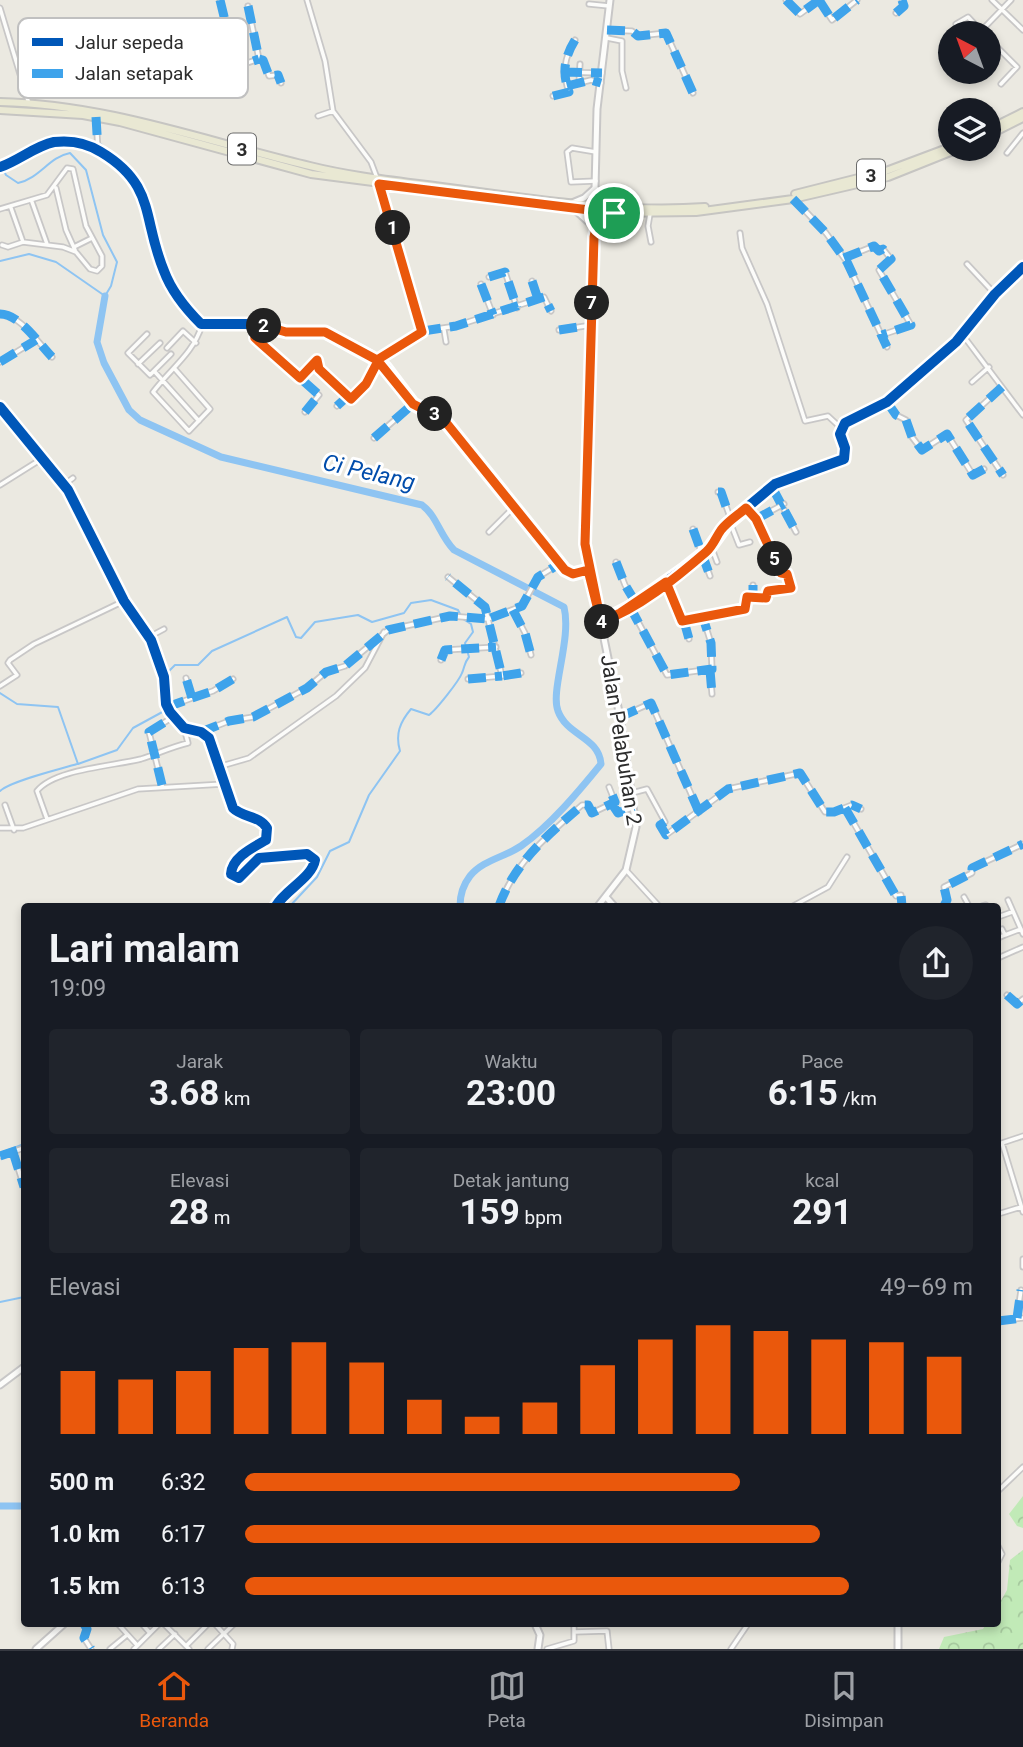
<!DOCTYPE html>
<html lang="id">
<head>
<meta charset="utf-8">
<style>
	:root { --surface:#171b24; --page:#20242c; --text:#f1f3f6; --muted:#9ea1a6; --line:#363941; --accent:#ea580c }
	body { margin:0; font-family:Roboto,sans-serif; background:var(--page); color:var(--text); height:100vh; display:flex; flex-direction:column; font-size:26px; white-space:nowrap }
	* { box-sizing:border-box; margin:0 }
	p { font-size:23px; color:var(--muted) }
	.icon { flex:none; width:38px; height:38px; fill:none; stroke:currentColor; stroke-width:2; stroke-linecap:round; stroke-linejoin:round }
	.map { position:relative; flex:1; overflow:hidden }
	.sheet { position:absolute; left:21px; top:903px; width:980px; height:724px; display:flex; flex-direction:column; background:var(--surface); border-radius:7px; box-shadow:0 4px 10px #0003 }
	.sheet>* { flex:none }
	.needle { width:46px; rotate:319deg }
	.fabs { position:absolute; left:938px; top:21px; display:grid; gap:14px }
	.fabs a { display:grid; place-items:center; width:63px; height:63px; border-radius:50%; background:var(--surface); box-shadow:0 4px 10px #0003; font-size:35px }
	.pin { position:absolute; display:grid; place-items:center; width:60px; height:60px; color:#fff; margin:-30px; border:4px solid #fff; border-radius:50%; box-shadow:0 2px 7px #0007 }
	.km { position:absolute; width:35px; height:35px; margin:-18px; border-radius:50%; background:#222; color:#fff; font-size:19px; line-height:35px; text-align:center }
	.round { display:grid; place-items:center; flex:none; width:74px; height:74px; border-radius:37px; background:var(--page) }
	.headline { display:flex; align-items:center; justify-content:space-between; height:119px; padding:0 28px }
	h1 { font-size:38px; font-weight:700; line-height:52px }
	.figures { display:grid; grid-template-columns:repeat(3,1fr); gap:10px; height:119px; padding:7px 28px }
	.figures div { display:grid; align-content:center; border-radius:7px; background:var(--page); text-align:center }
	.figures b { font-size:35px; font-weight:700 }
	.figures small { font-size:19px; font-weight:400 }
	.figures p { font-size:19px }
	.chart { height:196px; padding:14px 28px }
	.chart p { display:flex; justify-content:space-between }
	.chart svg { width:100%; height:126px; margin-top:7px; stroke:var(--accent); stroke-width:6 }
	ul { padding:0 28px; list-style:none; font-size:23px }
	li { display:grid; grid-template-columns:112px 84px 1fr; align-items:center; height:52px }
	li i { height:18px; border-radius:9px; background:var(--accent) }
	.tab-bar { display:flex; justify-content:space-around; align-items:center; height:98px; border-top:2px solid var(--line); background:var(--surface); font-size:19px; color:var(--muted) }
	.tab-bar a { display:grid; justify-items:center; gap:4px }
	.tab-bar .current { color:var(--accent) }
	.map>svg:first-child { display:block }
	.park { fill:url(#park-crowns) }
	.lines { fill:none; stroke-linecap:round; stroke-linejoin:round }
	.stream { stroke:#8ec4f2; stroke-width:2 }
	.river { stroke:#8ec4f2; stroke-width:7 }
	.street-casing { stroke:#c8c7c7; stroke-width:7 }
	.secondary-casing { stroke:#c8c7c7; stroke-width:9 }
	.primary-casing { stroke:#c6c5c2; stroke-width:10 }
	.street { stroke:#fcfcfa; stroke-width:3.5 }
	.secondary { stroke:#fcfcfa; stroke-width:5 }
	.primary { stroke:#e9e8d3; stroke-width:6 }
	.quiet { stroke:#3ea3eb; stroke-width:9; stroke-dasharray:18 9; stroke-linecap:butt }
	.cycleway-casing { stroke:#fff; stroke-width:15 }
	.cycleway { stroke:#0057b8; stroke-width:10 }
	.route-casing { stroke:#fff; stroke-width:14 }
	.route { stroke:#ea580c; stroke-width:9 }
	.labels { text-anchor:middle; stroke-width:6; stroke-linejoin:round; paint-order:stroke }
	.shield { fill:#fff; stroke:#6b6b6b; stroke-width:2 }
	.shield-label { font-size:19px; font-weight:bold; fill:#2c2c2c }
	.street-label { font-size:21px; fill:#2c2c2c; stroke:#fff }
	.water-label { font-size:23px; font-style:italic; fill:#004cab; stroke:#fff }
	.key { fill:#fff; stroke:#c0c0c0; stroke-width:2 }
	.key-label { font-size:19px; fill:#2c2c2c }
</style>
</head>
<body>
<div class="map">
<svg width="1023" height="1649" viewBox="0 0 1023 1649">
	<defs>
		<pattern id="park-crowns" width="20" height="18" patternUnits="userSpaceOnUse" patternTransform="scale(1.75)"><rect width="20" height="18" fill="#c1eab7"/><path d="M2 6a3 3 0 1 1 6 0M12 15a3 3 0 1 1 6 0" fill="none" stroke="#a6c99e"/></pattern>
	</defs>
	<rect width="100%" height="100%" fill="#ebe9e1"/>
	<path class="park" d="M1023,1496V1528L1017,1526L1009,1514Z
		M1023,1550V1649H939L944,1637L983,1629L986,1624H998V1606L1007,1590L1010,1560Z"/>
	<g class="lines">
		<path class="stream" d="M0,163L6,175L18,183C40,178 49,157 70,153L86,170L103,235L117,262L111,286L105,296L56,262L29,254L0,261
			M166,674L175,665H198L212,651L287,617L296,637L301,638L315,622L358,615L372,622L404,613L411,603L431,600L458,610L460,614
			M167,683L172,705
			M0,693L17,704L58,707L78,764L117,750L133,728L166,710
			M0,791C10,781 61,769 77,764
			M290,906L317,877L330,851L349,842L369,795L400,751C395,734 400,722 411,709L429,715C436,710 459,681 462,673C465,666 464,663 469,657L465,643L473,632L471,624L463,619
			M0,1153L24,1144
			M0,1302L24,1297"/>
		<path class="river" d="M105,296L97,342L104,363L129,410L140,420L221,457L422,505C437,516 440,536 454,550L564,607C572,639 550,691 558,711C567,736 599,737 601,764C579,791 550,826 521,846C505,857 483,860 470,876C463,885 460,896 460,906
			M0,1506H24"/>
		<defs>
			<path id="street" d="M220,0L228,33L207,39L204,42L214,74L259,59
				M307,0L325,61L333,111L371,162L377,178
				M786,0L800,14L819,0
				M819,0L832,20L857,0
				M992,0L1023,30
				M589,4L609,6
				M248,6L259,59L263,60L269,76L278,75L281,83
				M0,8L29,104
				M896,13L904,6L902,0
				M956,24L968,17L983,33
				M607,30L632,31L638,36L666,33L693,93
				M981,31L1011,0
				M607,38L622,41V71L626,88
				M989,39L1017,67L1001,84
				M564,72L602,73
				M579,82L580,64
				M567,86L591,80L601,83
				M553,96L569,92C562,73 564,58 575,40
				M318,116L333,111
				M96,117L98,150
				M1007,153L1023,133
				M596,181L571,182L567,152L572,148L596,152
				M56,188L66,230L75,250
				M795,200L826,233L847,262L887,347
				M32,202L47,244
				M11,208L23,242
				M0,209L47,195L67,168L73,169L86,226L102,256V266L97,271L90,269L76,252L63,247L23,242L8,247L2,245
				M650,214L648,226L651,242
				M740,233L742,248L767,304L805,421L828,416L841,428
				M74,247L92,238
				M844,258L874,246L879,251L883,249L891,259L879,270L911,325L882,335
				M967,264L995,294
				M489,277L505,272L517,308
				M532,281L538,299
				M481,284L493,315
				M0,314C20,314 39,344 52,357
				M264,327L255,338L319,395L305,412
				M444,330L446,342
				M559,330L592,325
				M423,331L456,326L544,297L551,311
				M147,334L128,353L150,375L171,354
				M962,334L1023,415
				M167,348L183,331L196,343
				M317,360L319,369L348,396
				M377,361L423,331L379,184
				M0,362L36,340
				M138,364L160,343
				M174,368L210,409L189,431L153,392C171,368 193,354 202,325
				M155,372L199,421
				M300,378L318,359
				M972,382L989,367
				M1002,387L966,420L1003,475
				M887,402L896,415L906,420L912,437L922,450L947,434L973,475L984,469
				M337,406L348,396L352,399L366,384L378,361
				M374,438L413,404
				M65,484L73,478
				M0,485L43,458
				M772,487L796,532
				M718,492H721L731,520
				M746,508L756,519L781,573L787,574L791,588L767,591L766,598L753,597V585
				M756,519L784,504
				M730,522L739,545L750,542
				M693,529L710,576
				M489,532L514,507
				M711,546L717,562
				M616,562L625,585L636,603
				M666,582L682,621L745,609L746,598L753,597
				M630,607L667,675L712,669L711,643L705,624
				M513,610L525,633L531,655
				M684,621L689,639
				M601,622L630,607L684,569L708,550L726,525L775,484L844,459L845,448L840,434L845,423L887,402L956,342L995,294L1023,267
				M149,637L164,629
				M441,660L445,650L496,647
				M710,670L712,694
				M521,673L502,676L488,619L522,606L538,577L559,564
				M468,679L502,676
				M0,686L17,675L8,663L10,660L34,644L124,601
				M192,698L213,691L233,679
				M168,707L192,698L186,678
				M620,717L651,703L699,812
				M201,732L229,721L253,717L307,688L326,672L345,666L388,630L450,616L488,619L485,607L448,577
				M218,767L249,758L336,696L365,668L384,632
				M162,785L149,732L173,717
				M632,793L647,789L665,822L660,825L666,835L728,789L800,773L825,812H834L852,805L861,809
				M612,804L618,813L632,808
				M5,805L14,830
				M845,808L896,896L901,895L902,906
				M47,819L37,791C54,769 114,766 141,759C157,754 171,747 188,743L184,728
				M0,828H23L138,789L224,784
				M626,870L659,906
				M964,897L969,906
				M1008,900L1023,934
				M499,906C515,862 547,836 582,805H588L592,813L615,802L609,787
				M793,906L828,887L847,857
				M944,906L947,900L944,887L972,873V868L1023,844
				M982,906L986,905
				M998,917L1012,912
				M1002,929L1005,935L1021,929
				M998,938L1005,935
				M998,958L1023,947
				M1007,995L1017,1004L1023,999
				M1023,1136L1002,1143L1023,1212
				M13,1152L24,1187
				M0,1156L24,1148
				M998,1214L1021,1207
				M1023,1267V1259
				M1017,1318L1021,1290
				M998,1321L1023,1318
				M998,1491L1023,1467
				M998,1546L1002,1554L998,1562
				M84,1624L87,1629L84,1638L91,1649
				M118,1624L137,1645
				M142,1624L150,1633
				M164,1624L189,1649
				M215,1624L233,1644L232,1649
				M574,1632L607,1631L609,1649
				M186,1646L208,1624
				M110,1649L127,1635
				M134,1649L159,1624
				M159,1649L175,1634
				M208,1649L234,1624
				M547,1649L574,1641V1624
				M731,1649L748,1624"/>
			<path id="secondary" d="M0,167C18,161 35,146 54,142C71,140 87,143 101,152C156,185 142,218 164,271C171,290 187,310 201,324H253L287,332H325L371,357L385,367L413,404L444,420L565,570L573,574L588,570
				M595,188L597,109L610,0
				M595,188L612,206
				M572,203L584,198L595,188
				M574,209L595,228
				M595,228L586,550L620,717L636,827L626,870L598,906
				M595,228L600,220L614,213
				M0,407L68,490L124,601L151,640L164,677L166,704L170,712L184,728L201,732L209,738L233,808C243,818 259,815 267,828L266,840C254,847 232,857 231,874L239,878L259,858L307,854L315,860C312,878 285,890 276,906
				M606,897L614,906
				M0,1385L24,1367
				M535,1624L540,1635L538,1649
				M898,1624V1649
				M36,1649L64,1624"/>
			<path id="primary" d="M0,102C107,104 208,142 310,166C358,178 408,182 457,189C539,200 622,213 705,207
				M0,110L83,115L120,122L311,174L614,213L696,212L793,199L888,177L958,149
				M989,129L1023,112
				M989,135L1023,118
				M795,194L886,171L950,147"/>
		</defs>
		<use href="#street" class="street-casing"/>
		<use href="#secondary" class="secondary-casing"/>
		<use href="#primary" class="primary-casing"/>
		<use href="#street" class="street"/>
		<use href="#secondary" class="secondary"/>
		<use href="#primary" class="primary"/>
		<path class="quiet" d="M220,0L228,33L207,39L204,42L214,74L259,59
			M786,0L800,14L819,0
			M819,0L832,20L857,0
			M248,6L259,59L263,60L269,76L278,75L281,83
			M896,13L904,6L902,0
			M607,30L632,31L638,36L666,33L693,93
			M564,72L602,73
			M567,86L591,80L601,83
			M553,96L569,92C562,73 564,58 575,40
			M96,117L98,150
			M793,199L826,233L847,262L887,347
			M844,258L874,246L879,251L883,249L891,259L879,270L911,325L882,335
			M489,277L505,272L517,308
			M532,281L538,299
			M481,284L493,315
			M0,314C20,314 39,344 52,357
			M265,326L255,338L319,395L305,412
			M559,330L592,325
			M423,331L456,326L544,297L551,311
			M317,360L319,369L348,396
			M0,362L36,340
			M1002,387L966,420L1003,475
			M887,402L896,415L906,420L912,437L922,450L947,434L973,475L984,469
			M337,406L348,396L352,399L366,384L378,361
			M374,438L413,404
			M772,487L796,532
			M718,492H721L731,521
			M746,508L756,519L781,573L787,574L791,588L767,591L766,598L753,597V585
			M756,519L784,504
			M693,529L710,576
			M616,562L625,585L636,603
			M666,582L682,621L745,609L746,598L753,597
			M630,607L667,675L712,669L711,643L705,624
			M513,610L525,633L531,655
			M684,621L689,639
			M441,660L445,650L496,647
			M710,670L712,694
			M521,673L502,676L488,619L522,606L538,577L559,564
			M468,679L502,676
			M192,698L213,691L233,679
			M167,707L192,698L186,678
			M620,717L651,703L699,812
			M201,732L229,721L253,717L307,688L326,672L345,666L388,630L450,616L488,619L485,607L448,577
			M162,785L149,732L173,717
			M612,804L618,813L634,807
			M845,808L896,896L901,895L902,906
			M665,822L660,825L666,835L728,789L800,773L825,812H834L852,805L861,809
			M499,906C515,862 547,836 582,805H588L592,813L615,802L609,787
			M944,906L947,900L944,887L972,873V868L1023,844
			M1007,995L1017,1004L1023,999
			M13,1152L24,1187
			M0,1156L24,1148
			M1017,1318L1021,1290
			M998,1321L1023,1318
			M84,1624L87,1629L84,1638L91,1649"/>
		<defs>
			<path id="cycleway" d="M0,167C18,161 35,146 54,142C71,140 87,143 101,152C156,185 142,218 164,271C171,290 187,310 201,324H253L287,332H325L371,357L385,367L413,404L444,420L565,570L573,574L588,570
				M0,407L68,490L124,601L151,640L164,677L166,704L170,712L184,728L201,732L209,738L233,808C243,818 259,815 267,828L266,840C254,847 232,857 231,874L239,878L259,858L307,854L315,860C312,878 285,890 276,906
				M601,622L630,607L684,569L708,550L726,525L775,484L844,459L845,448L840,434L845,423L887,402L956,342L995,294L1023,267"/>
		</defs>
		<use href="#cycleway" class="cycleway-casing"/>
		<use href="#cycleway" class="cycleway"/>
	</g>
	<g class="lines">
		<defs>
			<path id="route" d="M614,213L379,184L422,332L377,360L325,332H286L265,326L255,338L300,378L317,360L319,369L351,399L366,384L378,361L413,404L444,420L565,570L573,574L588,570L601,622L620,613L666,582L682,621L745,609L747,597L766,598L768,591L791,588L787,574L781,573L756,519L746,508C738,515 728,521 721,530C716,537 713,546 706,552C676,578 638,609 601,622L585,544L594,237L597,223L614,213"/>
		</defs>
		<use href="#route" class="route-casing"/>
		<use href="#route" class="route"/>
	</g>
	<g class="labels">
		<g class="shield">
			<rect x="228" y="133.5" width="28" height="31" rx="5"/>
			<rect x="857" y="159.5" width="28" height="31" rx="5"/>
		</g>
		<g class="shield-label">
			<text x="242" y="156">3</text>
			<text x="871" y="182">3</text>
		</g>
		<g class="street-label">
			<text transform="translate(621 740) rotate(81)" y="7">Jalan Pelabuhan 2</text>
		</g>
		<g class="water-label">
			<text transform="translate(369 472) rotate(13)" y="8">Ci Pelang</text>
		</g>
	</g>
	<rect x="18" y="18" width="230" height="80" rx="10" class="key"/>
	<rect x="32" y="38" width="31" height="8" fill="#0057b8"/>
	<rect x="32" y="69" width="31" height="9" fill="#3ea3eb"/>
	<g class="key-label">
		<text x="75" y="49">Jalur sepeda</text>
		<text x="75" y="80">Jalan setapak</text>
	</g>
</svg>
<div class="fabs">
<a><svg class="needle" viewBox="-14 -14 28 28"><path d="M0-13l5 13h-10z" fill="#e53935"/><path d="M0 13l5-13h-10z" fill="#9ea1a6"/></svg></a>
<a><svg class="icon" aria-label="layers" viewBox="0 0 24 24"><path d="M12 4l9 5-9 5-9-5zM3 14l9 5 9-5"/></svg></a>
</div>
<div class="pin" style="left:614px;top:213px;background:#1e9e55"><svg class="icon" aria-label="arrive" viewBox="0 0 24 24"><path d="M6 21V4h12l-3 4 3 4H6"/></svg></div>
<b class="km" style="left:393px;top:228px">1</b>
<b class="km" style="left:264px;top:326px">2</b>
<b class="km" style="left:435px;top:414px">3</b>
<b class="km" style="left:602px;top:622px">4</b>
<b class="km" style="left:775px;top:559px">5</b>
<b class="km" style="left:592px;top:303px">7</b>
<section class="sheet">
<div class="headline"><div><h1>Lari malam</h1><p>19:09</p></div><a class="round"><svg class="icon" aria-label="share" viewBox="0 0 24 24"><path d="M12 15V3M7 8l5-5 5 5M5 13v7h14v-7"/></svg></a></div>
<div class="figures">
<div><p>Jarak</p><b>3.68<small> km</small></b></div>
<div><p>Waktu</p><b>23:00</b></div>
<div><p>Pace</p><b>6:15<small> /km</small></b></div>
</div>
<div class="figures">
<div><p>Elevasi</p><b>28<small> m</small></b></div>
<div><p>Detak jantung</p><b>159<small> bpm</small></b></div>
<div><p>kcal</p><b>291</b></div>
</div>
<div class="chart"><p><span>Elevasi</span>49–69 m</p>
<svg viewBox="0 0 160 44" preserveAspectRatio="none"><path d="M5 44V22M15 44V25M25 44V22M35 44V14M45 44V12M55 44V19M65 44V32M75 44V38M85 44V33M95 44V20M105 44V11M115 44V6M125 44V8M135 44V11M145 44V12M155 44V17"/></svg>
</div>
<ul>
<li><b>500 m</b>6:32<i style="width:68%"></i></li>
<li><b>1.0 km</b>6:17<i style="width:79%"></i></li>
<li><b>1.5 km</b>6:13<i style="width:83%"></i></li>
</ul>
</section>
</div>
<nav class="tab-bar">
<a class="current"><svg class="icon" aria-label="home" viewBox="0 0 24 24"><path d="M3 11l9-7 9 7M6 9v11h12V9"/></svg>Beranda</a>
<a><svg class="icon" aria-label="map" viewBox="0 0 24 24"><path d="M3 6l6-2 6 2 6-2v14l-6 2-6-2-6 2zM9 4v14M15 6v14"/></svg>Peta</a>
<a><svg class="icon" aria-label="saved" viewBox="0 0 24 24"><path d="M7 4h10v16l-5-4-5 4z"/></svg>Disimpan</a>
</nav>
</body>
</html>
